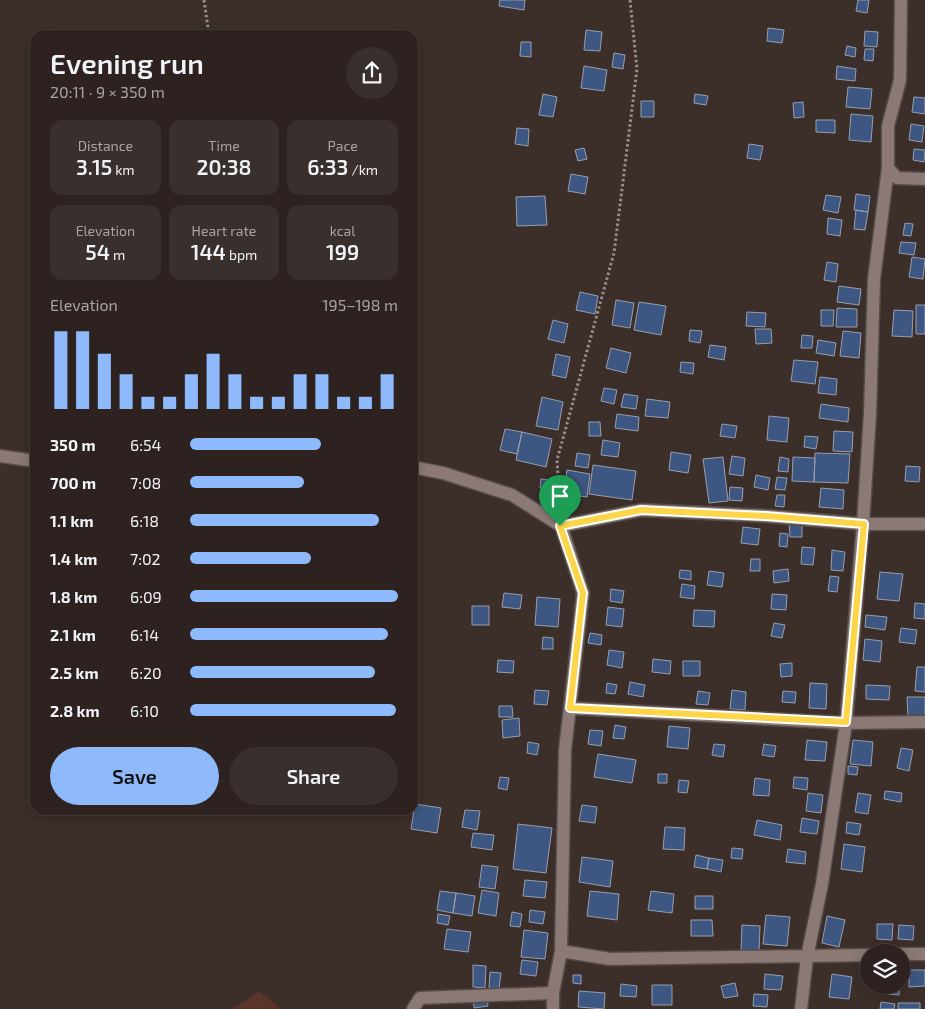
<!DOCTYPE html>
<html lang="en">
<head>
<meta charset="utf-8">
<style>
	:root { --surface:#2d221f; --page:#392f2c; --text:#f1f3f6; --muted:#a7a4a4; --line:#483f3d; --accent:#8eb9fd }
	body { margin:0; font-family:"Exo 2",sans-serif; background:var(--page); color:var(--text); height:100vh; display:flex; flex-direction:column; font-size:19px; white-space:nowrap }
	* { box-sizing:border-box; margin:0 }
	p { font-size:16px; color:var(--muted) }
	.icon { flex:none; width:28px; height:28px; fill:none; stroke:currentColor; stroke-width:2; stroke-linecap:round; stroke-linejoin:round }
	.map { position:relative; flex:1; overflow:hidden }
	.panel { position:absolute; left:30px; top:30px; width:388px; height:785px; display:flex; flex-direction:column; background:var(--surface); border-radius:15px; box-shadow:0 2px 12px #0003,0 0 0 1px var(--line) }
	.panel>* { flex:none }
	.tools { position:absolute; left:860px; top:944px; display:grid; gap:10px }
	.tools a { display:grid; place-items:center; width:50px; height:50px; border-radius:50%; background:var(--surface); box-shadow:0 2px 12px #0003,0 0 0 1px var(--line); font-size:25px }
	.pin { position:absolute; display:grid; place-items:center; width:42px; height:42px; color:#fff; margin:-51px -21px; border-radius:50% 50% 50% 0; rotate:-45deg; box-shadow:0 0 5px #0007 }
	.pin .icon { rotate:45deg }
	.round { display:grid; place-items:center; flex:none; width:52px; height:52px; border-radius:26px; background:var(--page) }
	.summary { display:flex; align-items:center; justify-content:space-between; height:85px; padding:0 20px }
	h1 { font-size:28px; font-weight:600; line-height:38px }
	.stats { display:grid; grid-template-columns:repeat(3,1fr); gap:8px; height:85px; padding:5px 20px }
	.stats div { display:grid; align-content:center; border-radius:12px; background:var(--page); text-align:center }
	.stats b { font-size:21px; font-weight:600 }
	.stats small { font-size:14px; font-weight:400 }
	.stats p { font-size:14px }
	.chart { height:140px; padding:10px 20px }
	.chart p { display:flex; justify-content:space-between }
	.chart svg { width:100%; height:90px; margin-top:5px; stroke:var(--accent); stroke-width:6 }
	.cta { display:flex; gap:10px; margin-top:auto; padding:10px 20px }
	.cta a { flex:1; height:58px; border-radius:30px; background:var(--accent); color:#111; font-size:20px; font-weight:600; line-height:58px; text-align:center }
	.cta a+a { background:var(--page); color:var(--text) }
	ul { padding:0 20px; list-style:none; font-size:16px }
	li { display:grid; grid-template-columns:80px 60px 1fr; align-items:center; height:38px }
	li i { height:12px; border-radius:6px; background:var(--accent) }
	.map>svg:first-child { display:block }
	.green { fill:#5a3428 }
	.building { fill:#3d5782; stroke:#979fad }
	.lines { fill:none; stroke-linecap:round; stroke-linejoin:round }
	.minor-casing { stroke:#564a47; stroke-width:15 }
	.path { stroke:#998d89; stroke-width:3; stroke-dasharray:2.5 2.5; stroke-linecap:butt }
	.minor { stroke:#8a7974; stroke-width:12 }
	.route-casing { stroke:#fff; stroke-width:10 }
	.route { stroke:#ffd54a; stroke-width:6 }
</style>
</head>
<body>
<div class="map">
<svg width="925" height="1009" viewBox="0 0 925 1009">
	<rect width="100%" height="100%" fill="#3c2e29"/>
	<path class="green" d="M259,991L281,1009H233Z"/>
	<path class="building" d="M500,0H525L524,10L499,6Z
		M858,0H869L867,13L856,11Z
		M768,28L784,30L782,43L767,41Z
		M586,30L602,32L600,51L584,50Z
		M865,31L878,32L877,47L864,46Z
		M521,42H531V57L520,56Z
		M847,46L856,48L855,57L845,55Z
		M865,49H874L873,61L864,60Z
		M614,53L625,55L623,69L612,67Z
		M584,66L607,70L604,91L581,88Z
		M837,66L856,69L855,81L836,79Z
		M848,87L872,89L870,109L846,107Z
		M543,94L557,97L553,117L539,115Z
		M695,94L708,96L706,105L694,103Z
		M914,97L925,98V114L912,112Z
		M641,101H654V117H641Z
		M803,102L804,117L794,118L793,103Z
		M851,114L873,116L871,142L849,140Z
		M816,120H835V133L816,132Z
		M911,124L924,126L922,142L909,140Z
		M517,128L529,129L528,146L515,144Z
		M749,144L763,146L760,160L747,158Z
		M584,148L587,159L578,161L575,150Z
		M914,149L925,150L924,162L913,160Z
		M571,174L588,177L585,194L568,191Z
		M856,194L870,196L868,212L854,210Z
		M826,195L841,197L838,213L823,210Z
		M545,196L547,225L517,226L516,197Z
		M856,210L868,212L865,230L854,229Z
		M828,218L842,220L840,236L827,234Z
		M905,223L913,224L911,236L903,235Z
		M901,242L916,243L914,255L899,253Z
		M912,257L925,259L923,279L909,277Z
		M827,262L838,264L836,282L824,280Z
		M839,286L861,289L859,305L837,302Z
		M580,292L598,296L595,314L576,310Z
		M616,300L634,303L630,328L612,325Z
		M639,302L666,306L661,335L634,330Z
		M916,305H925V334H916Z
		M837,308L857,309V327H836Z
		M821,310H834L833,326H821Z
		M894,310L913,311L912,337L892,336Z
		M747,312L766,313L765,327L746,326Z
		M553,320L568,324L564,343L548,339Z
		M755,329H771L772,343L756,344Z
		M690,330L702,331L700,343L689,341Z
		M843,331L861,333L859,358L840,356Z
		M802,335L813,336L812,348H801Z
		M818,340L836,343L834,356L816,353Z
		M710,345L726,347L724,360L708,357Z
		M611,348L631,353L626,373L606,368Z
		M556,354L570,357L566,378L552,375Z
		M794,360L818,362L815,384L791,381Z
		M681,362L694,363L693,374L680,372Z
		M820,377L837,379L836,395L818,393Z
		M604,388L617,390L614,404L601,401Z
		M624,394L638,396L636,409L621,407Z
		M542,397L563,402L558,430L536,426Z
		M647,399L670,402L668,418L645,416Z
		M821,404L849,408L848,422L819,418Z
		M617,414L639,417L638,431L615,428Z
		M769,416L789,418L787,442L767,440Z
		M589,422H600L601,436H589Z
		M722,424L737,426L735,438L720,436Z
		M505,429L522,432L517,454L500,450Z
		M834,431L853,432L852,452L833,451Z
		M522,432L552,439L546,467L516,460Z
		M805,436L818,437L816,449L804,447Z
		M603,440L620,443L618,457L601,455Z
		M671,452L691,455L688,473L669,470Z
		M577,453L590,455L588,468L575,466Z
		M815,453L850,454L848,483L814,482Z
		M732,456L745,458L743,476L729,474Z
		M723,457L728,501L709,503L703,459Z
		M780,457L789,459L788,472L778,471Z
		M793,457L815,458L814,482L792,481Z
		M593,465L636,471L632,500L589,494Z
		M906,466L920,467L919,482L905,481Z
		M567,470L590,474L587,497L564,494Z
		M756,475L770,478L768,490L754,487Z
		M777,477L787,478L785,490L775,489Z
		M541,479L552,480L551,489L540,488Z
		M730,487L743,488L742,501L729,500Z
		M821,488L844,490L843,509L819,507Z
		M777,495H785L784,507L775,506Z
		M802,522V537H790L789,523Z
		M743,527L760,529L758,545L741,543Z
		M780,533L788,534L787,547L779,546Z
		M802,547L815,548L813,565L801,564Z
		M832,550L845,552L843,571L831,570Z
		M751,559H760V571H750Z
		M788,569L789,581L774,583L773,571Z
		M680,570L691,571V580L679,578Z
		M709,571L724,573L722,587L707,585Z
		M880,572L903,574L899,601L877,599Z
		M830,576L839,577L837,592L828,591Z
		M682,584L695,586L694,599L680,597Z
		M611,589L624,591L622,603L610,601Z
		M504,593L522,595L520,609L502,607Z
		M772,594L787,595L786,610L771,609Z
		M537,597L560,599L558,627L535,625Z
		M915,603L925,604V619L914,618Z
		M472,606H489V625H472Z
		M608,607L624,609L622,627L606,625Z
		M694,610L715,611L714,627L693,626Z
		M866,615L887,617L885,630L865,627Z
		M774,623L785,625L782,638L771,636Z
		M901,628L917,630L915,644L899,642Z
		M590,633L602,635L601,645L588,643Z
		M543,637L553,638V649H542Z
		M865,639L882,641L880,662L863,660Z
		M609,650L624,652L622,668L607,665Z
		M653,659L671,661L670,674L652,672Z
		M498,660L514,661L513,673L497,672Z
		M683,661H700V676H683Z
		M792,663V676L781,677L780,664Z
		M917,667H925V692L915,691Z
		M630,682L645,685L643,697L628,694Z
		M607,683L617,685L615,694L606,693Z
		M810,683L827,684L826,709L809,708Z
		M866,685L890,686L889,700L866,699Z
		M535,690L549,691L547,705L534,704Z
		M732,690L746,692L745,710L730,709Z
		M698,691L710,693L708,705L696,704Z
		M783,691L796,692L795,703L782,702Z
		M907,697H925V716L908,717Z
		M499,706H512L513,717H499Z
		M519,718L520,736L503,738L502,720Z
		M615,725L626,727L624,739L613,738Z
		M669,726L690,728L688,749L667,747Z
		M590,730L603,731L601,746L588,744Z
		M807,740L827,742L825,761L805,760Z
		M853,740L873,742L871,766L850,764Z
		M528,742L539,744L537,755L527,753Z
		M714,744L725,745L723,757L712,755Z
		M764,744L776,746L774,757L762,755Z
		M901,748L913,750L909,771L897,768Z
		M598,754L636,760L632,783L594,777Z
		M848,766L858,767L857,775L848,774Z
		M658,774H667V783H658Z
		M500,777L509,778L507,790L498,788Z
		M794,777L808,778L807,790L793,788Z
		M755,778L770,780L769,796L753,795Z
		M679,780L689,781L687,793L678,792Z
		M885,791L902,793L901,802L884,799Z
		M808,793L823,795L821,813L806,811Z
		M858,793L871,795L868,814L855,812Z
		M415,804L441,808L437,833L411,829Z
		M582,805L597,807L595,823L579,821Z
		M465,810L480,811L477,830L462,827Z
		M802,818L819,821L817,834L800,832Z
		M757,820L782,825L780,840L754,835Z
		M847,822L861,824L859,835L846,833Z
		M518,824L552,828L546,873L513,869Z
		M665,827L685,828L684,850L663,849Z
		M473,833L494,835L492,850L471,847Z
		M844,844L865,847L862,872L841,869Z
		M732,848L743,849L742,859L731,858Z
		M788,849L806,852L805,864L786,862Z
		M696,855L709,858L707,869L694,867Z
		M582,857L613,861L610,887L579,882Z
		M709,858L723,860L721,872L707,869Z
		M482,865L498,867L495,889L479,887Z
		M525,880L547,882L545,898L523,896Z
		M482,890L499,893L496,916L478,913Z
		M440,891L456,893L453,913L437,910Z
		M590,891L619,894L617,920L587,916Z
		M651,891L674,894L672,913L648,910Z
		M456,893L475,896L472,916L453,913Z
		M695,896H713V909H695Z
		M530,910L545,912L543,924L529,922Z
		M512,912L522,914L520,927L510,926Z
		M438,914L450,916L448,925L437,923Z
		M766,915L790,917L787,946L763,944Z
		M827,916L845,920L839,947L822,943Z
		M691,920H712L713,936H691Z
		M877,924H893L892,940L877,939Z
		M742,925L760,926L759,951L741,950Z
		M899,925L914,926L913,940L898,939Z
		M447,929L471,932L468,952L444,949Z
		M524,930L548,933L545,959L521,957Z
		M522,960L538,962L536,976L520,974Z
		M473,965L486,966L485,988L473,987Z
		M909,970H925V986L909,987Z
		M490,972L501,973L499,989L489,988Z
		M765,974L783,976L781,990L764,989Z
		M832,974L852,977L849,999L829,997Z
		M573,975H581V984L573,983Z
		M735,983L738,996L724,998L721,986Z
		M621,984L637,986L636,997L620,996Z
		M652,985H672V1005H652Z
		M888,985H900L899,995L887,994Z
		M579,991L605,993L604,1009L578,1007Z
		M754,994L768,995L767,1007L753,1006Z
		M487,997L488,1006L474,1008L473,998Z
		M881,1002L895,1004L894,1009H880Z
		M898,1003H920V1009H898Z"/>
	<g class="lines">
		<defs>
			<path id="minor" d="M888,168L897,178L925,179
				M0,456L35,461
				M412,467L443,473L512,495L561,526L583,593L565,750L561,951L553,993V1009
				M561,526L641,510L767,516L863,524H925
				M570,708L846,723L925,722
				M561,951L610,959L869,955
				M901,954H925
				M413,1009L420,998L553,993
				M801,1009L807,957L822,884L846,723L863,524L870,414L874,279L888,168V126L900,80L901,0"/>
		</defs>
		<use href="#minor" class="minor-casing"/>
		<path class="path" d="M204,0L209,35
			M560,508L557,460L614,253L637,69L630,0"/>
		<use href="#minor" class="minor"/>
	</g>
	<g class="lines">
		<defs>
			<path id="route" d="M641,510L766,516L864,524L846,722L570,708L583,593L560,526Z"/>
		</defs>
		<use href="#route" class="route-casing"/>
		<use href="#route" class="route"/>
	</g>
</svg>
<div class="tools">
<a><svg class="icon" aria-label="layers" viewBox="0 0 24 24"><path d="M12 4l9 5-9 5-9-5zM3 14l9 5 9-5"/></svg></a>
</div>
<div class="pin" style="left:560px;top:526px;background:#1e9e55"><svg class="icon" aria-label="arrive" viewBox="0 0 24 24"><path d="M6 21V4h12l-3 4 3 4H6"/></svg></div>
<section class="panel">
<div class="summary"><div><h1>Evening run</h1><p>20:11 · 9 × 350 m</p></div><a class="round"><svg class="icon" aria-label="share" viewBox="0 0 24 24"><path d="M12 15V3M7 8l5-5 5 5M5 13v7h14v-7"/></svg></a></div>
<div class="stats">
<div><p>Distance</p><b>3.15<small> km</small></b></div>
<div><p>Time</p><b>20:38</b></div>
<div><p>Pace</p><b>6:33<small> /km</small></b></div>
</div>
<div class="stats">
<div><p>Elevation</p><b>54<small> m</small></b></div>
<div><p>Heart rate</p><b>144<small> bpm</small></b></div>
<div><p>kcal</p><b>199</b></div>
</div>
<div class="chart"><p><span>Elevation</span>195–198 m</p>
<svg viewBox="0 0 160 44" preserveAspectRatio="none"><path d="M5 44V6M15 44V6M25 44V17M35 44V27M45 44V38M55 44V38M65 44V27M75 44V17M85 44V27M95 44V38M105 44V38M115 44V27M125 44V27M135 44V38M145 44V38M155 44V27"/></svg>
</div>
<ul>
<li><b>350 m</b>6:54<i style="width:63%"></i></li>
<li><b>700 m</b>7:08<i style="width:55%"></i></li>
<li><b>1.1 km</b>6:18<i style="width:91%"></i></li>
<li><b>1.4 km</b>7:02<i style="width:58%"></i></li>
<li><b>1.8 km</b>6:09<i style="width:100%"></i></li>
<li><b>2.1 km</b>6:14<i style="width:95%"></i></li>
<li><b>2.5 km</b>6:20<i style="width:89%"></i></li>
<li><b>2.8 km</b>6:10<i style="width:99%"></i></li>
</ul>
<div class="cta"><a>Save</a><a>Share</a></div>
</section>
</div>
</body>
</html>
